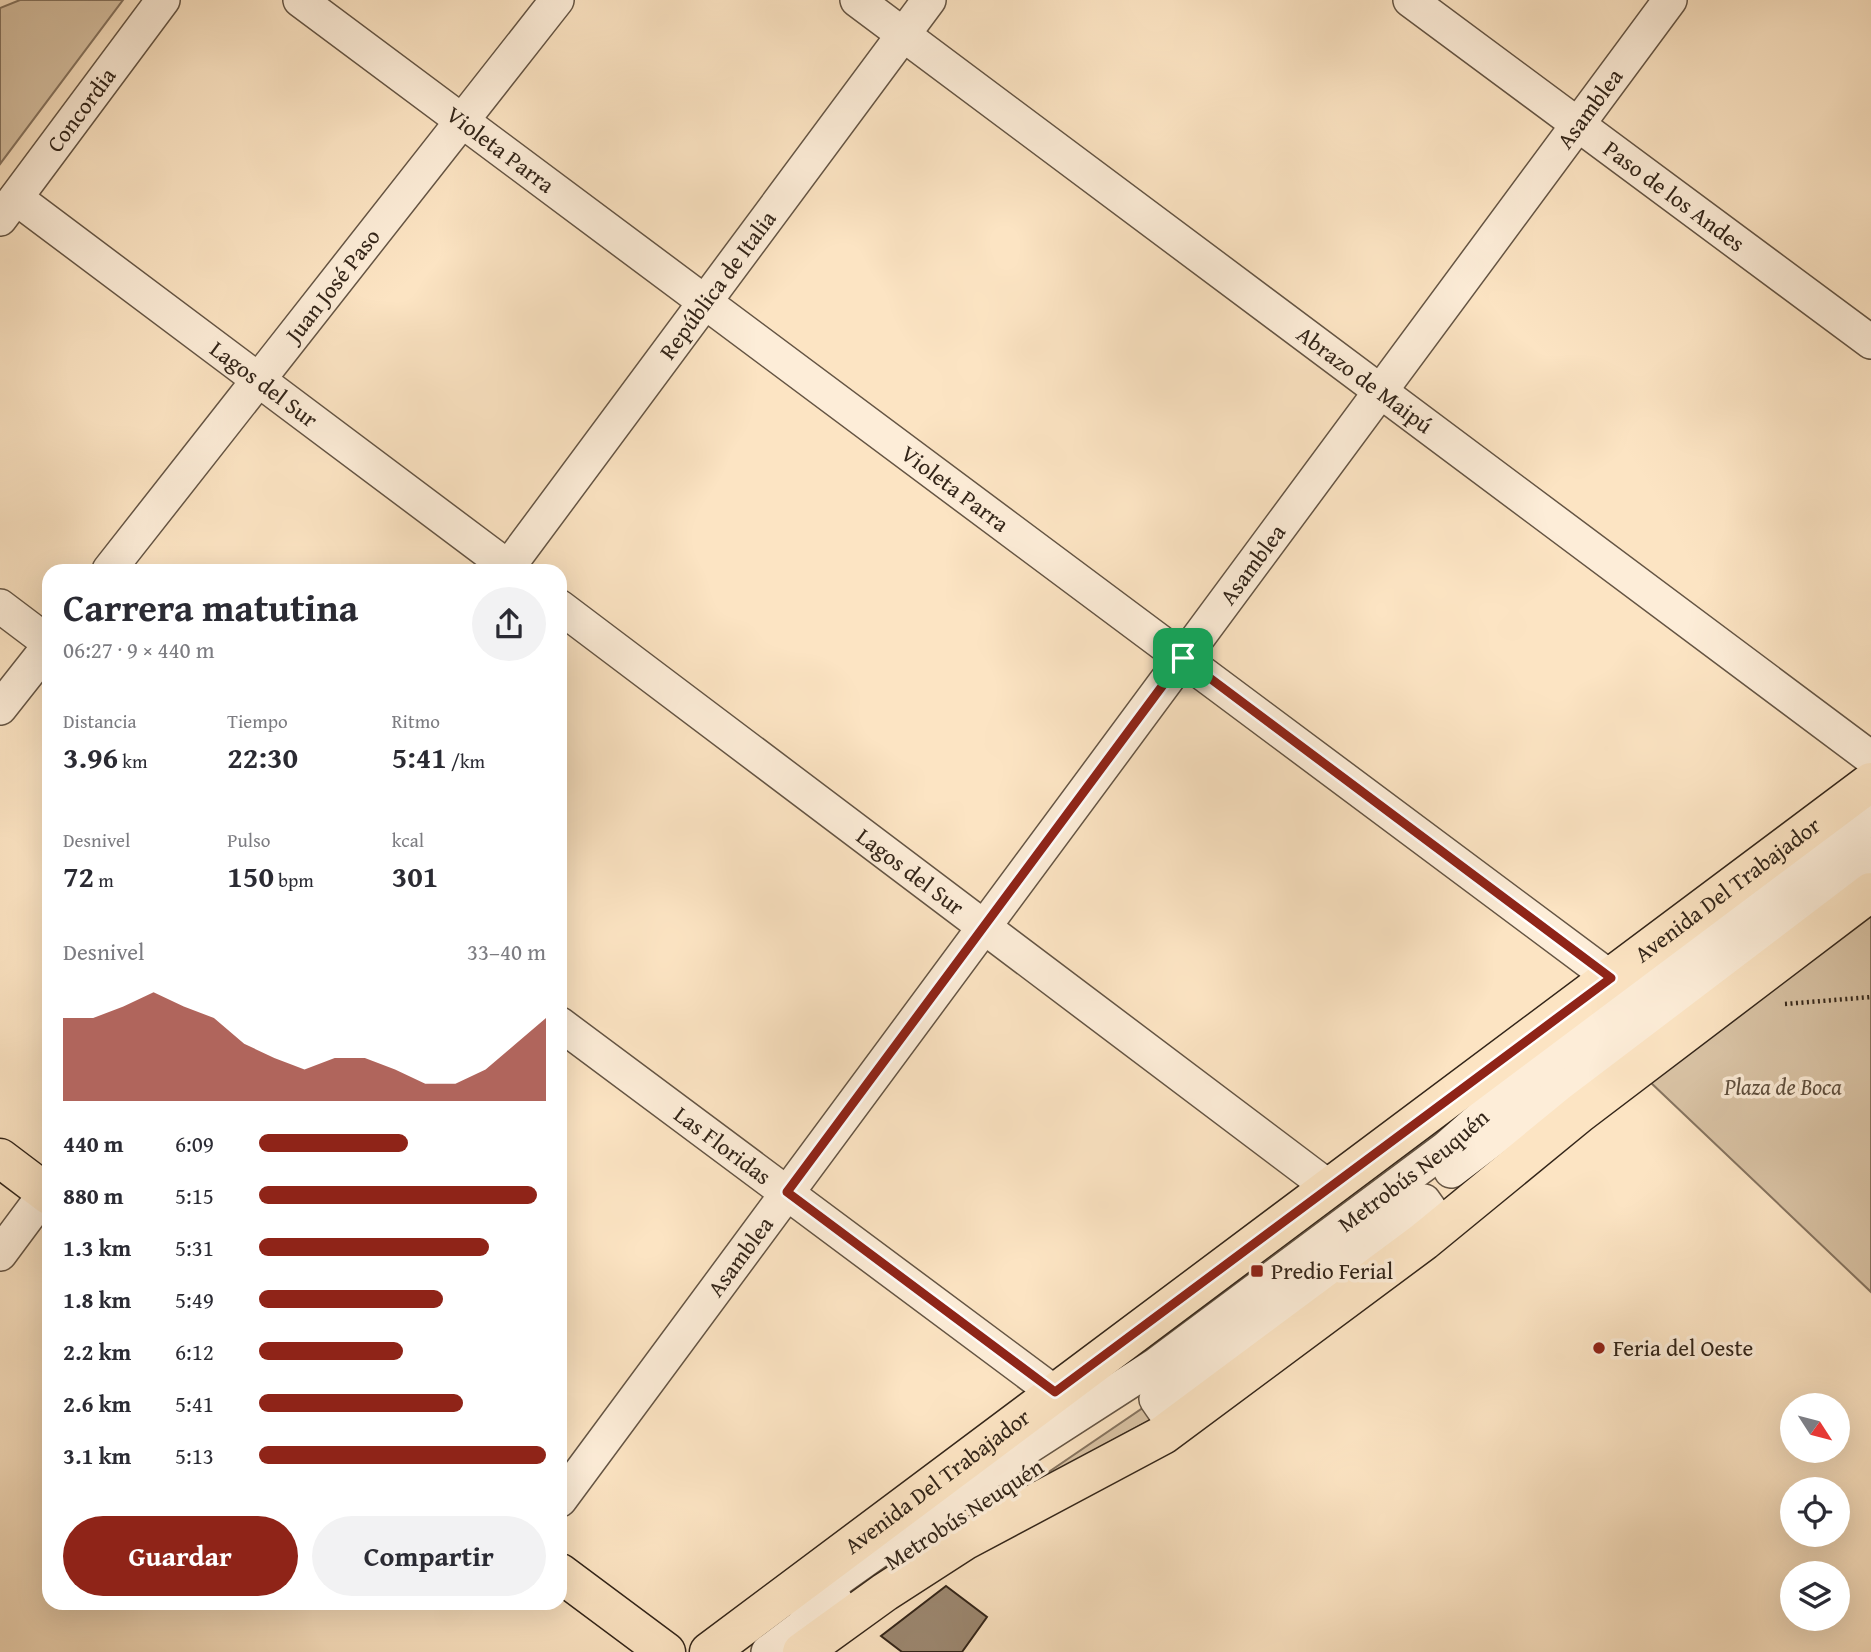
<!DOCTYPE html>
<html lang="es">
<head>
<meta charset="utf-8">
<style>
	:root { --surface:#fff; --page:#f2f2f3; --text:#2b2b33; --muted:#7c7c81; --accent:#8f2418 }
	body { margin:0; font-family:"Gentium Book Plus",serif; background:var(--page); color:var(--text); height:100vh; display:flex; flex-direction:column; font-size:26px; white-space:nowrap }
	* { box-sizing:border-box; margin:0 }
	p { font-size:23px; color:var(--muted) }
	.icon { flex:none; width:38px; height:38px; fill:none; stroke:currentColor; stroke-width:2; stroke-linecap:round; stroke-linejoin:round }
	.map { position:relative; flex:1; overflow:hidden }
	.side { position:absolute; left:42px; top:564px; width:525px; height:1046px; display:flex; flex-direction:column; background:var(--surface); border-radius:21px; box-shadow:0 7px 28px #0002 }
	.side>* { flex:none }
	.needle { width:46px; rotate:126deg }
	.fabs { position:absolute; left:1780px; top:1393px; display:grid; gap:14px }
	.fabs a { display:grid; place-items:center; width:70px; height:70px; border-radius:50%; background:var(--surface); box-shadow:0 7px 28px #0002; font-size:35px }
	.pin { position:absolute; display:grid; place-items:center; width:60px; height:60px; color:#fff; margin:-30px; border-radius:14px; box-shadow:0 4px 10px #0006 }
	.round { display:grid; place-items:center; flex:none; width:74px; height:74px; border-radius:37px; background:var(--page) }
	.overview { display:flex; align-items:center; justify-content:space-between; height:119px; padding:0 21px }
	h1 { font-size:38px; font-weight:700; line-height:52px }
	.figures { display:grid; grid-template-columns:repeat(3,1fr); gap:10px; height:119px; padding:7px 21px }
	.figures div { display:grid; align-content:center }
	.figures b { font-size:30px; font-weight:700 }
	.figures small { font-size:19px; font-weight:400 }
	.figures p { font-size:19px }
	.chart { height:196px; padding:14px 21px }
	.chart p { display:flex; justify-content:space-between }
	.chart svg { width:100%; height:126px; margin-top:7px; fill:var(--accent); opacity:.7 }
	.action { display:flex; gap:14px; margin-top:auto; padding:14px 21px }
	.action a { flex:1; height:80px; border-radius:42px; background:var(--accent); color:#fff; font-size:28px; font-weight:700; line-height:80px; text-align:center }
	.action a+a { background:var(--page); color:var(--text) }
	ul { padding:0 21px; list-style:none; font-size:23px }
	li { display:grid; grid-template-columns:112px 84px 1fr; align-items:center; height:52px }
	li i { height:18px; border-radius:9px; background:var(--accent) }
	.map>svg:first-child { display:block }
	.green { fill:#dac4a6; stroke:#867460; stroke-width:2 }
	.building { fill:#9c8871; stroke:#332519; stroke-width:2 }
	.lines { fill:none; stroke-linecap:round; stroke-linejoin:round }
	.minor-casing { stroke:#655544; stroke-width:36 }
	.major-casing { stroke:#332519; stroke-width:41 }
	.path { stroke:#332519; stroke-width:4.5; stroke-dasharray:2 3.5; stroke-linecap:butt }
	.minor { stroke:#fdedd8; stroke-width:33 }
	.major { stroke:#fce4c3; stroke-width:38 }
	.route-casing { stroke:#fff; stroke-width:14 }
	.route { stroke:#8f2418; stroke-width:9 }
	.poi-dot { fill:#8f2418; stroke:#fdedd8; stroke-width:2.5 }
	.labels { text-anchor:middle; stroke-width:7; stroke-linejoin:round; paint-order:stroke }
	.street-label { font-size:23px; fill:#332519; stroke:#fdedd8 }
	.park-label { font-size:23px; font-style:italic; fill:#5d4d3c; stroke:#fdedd8 }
	.poi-label { font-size:23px; fill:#332519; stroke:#fdedd8; text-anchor:start }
</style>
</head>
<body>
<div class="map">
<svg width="1871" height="1652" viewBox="0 0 1871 1652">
	<rect width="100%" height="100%" fill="#fce4c3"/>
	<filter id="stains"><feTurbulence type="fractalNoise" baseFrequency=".00286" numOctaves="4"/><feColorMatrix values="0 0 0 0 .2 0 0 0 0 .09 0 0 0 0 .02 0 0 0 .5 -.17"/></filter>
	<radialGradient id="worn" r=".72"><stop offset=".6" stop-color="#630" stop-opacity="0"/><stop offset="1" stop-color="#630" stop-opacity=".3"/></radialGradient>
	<path class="green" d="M20,0H123L0,164V8Z
		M1871,911V1292L1648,1080Z
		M1156,1399L1165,1412L1028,1486Z"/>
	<path class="building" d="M946,1586L987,1617L962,1652H902L881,1636Z"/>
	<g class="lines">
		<defs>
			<g id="minor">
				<path id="s1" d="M300,0L1611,978"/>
				<path id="s2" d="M857,0L1871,758"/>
				<path id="s3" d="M1410,0L1871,342"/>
				<path id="s4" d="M16,198L512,570"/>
				<path id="s5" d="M0,219L163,0"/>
				<path id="s6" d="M109,570L557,0"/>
				<path id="s7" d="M506,570L929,0"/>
				<path d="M0,606L49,643"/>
				<path id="s8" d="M560,607L1330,1188"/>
				<path d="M0,708L49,646"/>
				<path id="s9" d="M560,1024L1055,1393"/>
				<path d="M1451,1171L1871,854"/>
				<path d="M1424,1201L1434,1215L1165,1412L1156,1399Z"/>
				<path d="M0,1254L49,1188"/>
				<path id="s10" d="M560,1500L1670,0"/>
				<path id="s11" d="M803,1604L988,1473L1157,1364L1445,1149L1531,1073L1871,817"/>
				<path d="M768,1652L836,1601"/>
			</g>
			<g id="major">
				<path d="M0,1158L49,1195"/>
				<path d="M560,1573L666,1652"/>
				<path id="s12" d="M709,1652L1871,782"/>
				<path d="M802,1652L885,1592L964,1541L1163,1435L1424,1241L1580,1113L1871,892"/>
			</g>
		</defs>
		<use href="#minor" class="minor-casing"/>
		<use href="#major" class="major-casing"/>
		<path class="path" d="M1785,1004L1871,997"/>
		<use href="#minor" class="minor"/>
		<use href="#major" class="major"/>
	</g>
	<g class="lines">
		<defs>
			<path id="route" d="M1183,658L1611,978L1055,1392L787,1192Z"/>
		</defs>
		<use href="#route" class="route-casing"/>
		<use href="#route" class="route"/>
	</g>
	<g class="poi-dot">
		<rect x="1250" y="1264" width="14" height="14" rx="3.5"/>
		<circle cx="1599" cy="1348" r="7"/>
	</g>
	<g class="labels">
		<g class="street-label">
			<text dy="8" stroke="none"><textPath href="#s10" startOffset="1731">Asamblea</textPath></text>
			<text dy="8" stroke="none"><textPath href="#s5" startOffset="136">Concordia</textPath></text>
			<text dy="8" stroke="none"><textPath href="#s1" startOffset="250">Violeta Parra</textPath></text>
			<text dy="8" stroke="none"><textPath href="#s3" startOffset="329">Paso de los Andes</textPath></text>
			<text dy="8" stroke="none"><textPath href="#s6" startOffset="362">Juan José Paso</textPath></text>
			<text dy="8" stroke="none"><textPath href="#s7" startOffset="355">República de Italia</textPath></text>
			<text dy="8" stroke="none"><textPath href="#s2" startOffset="634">Abrazo de Maipú</textPath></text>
			<text dy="8" stroke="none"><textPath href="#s4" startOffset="310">Lagos del Sur</textPath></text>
			<text dy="8" stroke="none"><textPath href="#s1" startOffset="817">Violeta Parra</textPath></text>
			<text dy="8" stroke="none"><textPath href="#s10" startOffset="1164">Asamblea</textPath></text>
			<text dy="8" stroke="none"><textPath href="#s8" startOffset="439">Lagos del Sur</textPath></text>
			<text dy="8" stroke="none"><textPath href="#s12" startOffset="1272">Avenida Del Trabajador</textPath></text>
			<text dy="8" stroke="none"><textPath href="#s9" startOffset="203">Las Floridas</textPath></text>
			<text dy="8" stroke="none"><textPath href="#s11" startOffset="749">Metrobús Neuquén</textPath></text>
			<text dy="8" stroke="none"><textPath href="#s10" startOffset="303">Asamblea</textPath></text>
			<text dy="8" stroke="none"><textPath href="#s12" startOffset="285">Avenida Del Trabajador</textPath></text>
			<text transform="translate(964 1514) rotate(-33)" y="8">Metrobús Neuquén</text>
		</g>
		<g class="park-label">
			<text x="1783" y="1095">Plaza de Boca</text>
		</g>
		<g class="poi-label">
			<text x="1271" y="1279">Predio Ferial</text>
			<text x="1613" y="1356">Feria del Oeste</text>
		</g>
	</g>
	<rect width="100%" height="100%" filter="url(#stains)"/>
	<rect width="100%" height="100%" fill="url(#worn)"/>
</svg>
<div class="fabs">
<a><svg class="needle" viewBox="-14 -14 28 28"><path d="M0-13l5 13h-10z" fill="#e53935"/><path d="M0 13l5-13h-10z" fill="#7c7c81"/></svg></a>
<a><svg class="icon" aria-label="locate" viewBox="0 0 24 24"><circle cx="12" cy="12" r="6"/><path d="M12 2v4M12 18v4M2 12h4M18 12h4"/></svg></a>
<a><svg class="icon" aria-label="layers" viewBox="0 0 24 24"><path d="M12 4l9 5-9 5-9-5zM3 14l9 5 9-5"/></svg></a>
</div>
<div class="pin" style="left:1183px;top:658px;background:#1e9e55"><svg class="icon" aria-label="arrive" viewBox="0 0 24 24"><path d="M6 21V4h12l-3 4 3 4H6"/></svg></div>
<section class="side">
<div class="overview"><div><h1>Carrera matutina</h1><p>06:27 · 9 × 440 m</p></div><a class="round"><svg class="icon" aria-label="share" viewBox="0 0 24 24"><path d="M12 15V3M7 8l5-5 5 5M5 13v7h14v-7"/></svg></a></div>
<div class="figures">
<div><p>Distancia</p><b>3.96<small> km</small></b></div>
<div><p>Tiempo</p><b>22:30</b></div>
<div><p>Ritmo</p><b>5:41<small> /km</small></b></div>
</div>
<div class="figures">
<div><p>Desnivel</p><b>72<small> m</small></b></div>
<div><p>Pulso</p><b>150<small> bpm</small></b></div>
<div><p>kcal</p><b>301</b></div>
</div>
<div class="chart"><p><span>Desnivel</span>33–40 m</p>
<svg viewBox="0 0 160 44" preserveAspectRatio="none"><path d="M0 44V15L10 15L20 11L30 6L40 11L50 15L60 24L70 29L80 33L90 29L100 29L110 33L120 38L130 38L140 33L150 24L160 15V44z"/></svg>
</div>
<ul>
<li><b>440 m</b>6:09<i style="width:52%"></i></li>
<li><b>880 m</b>5:15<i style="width:97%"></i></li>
<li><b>1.3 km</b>5:31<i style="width:80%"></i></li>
<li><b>1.8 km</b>5:49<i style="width:64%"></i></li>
<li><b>2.2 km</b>6:12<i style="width:50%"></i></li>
<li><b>2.6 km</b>5:41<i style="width:71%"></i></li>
<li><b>3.1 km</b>5:13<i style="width:100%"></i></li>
</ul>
<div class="action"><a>Guardar</a><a>Compartir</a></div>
</section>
</div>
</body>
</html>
